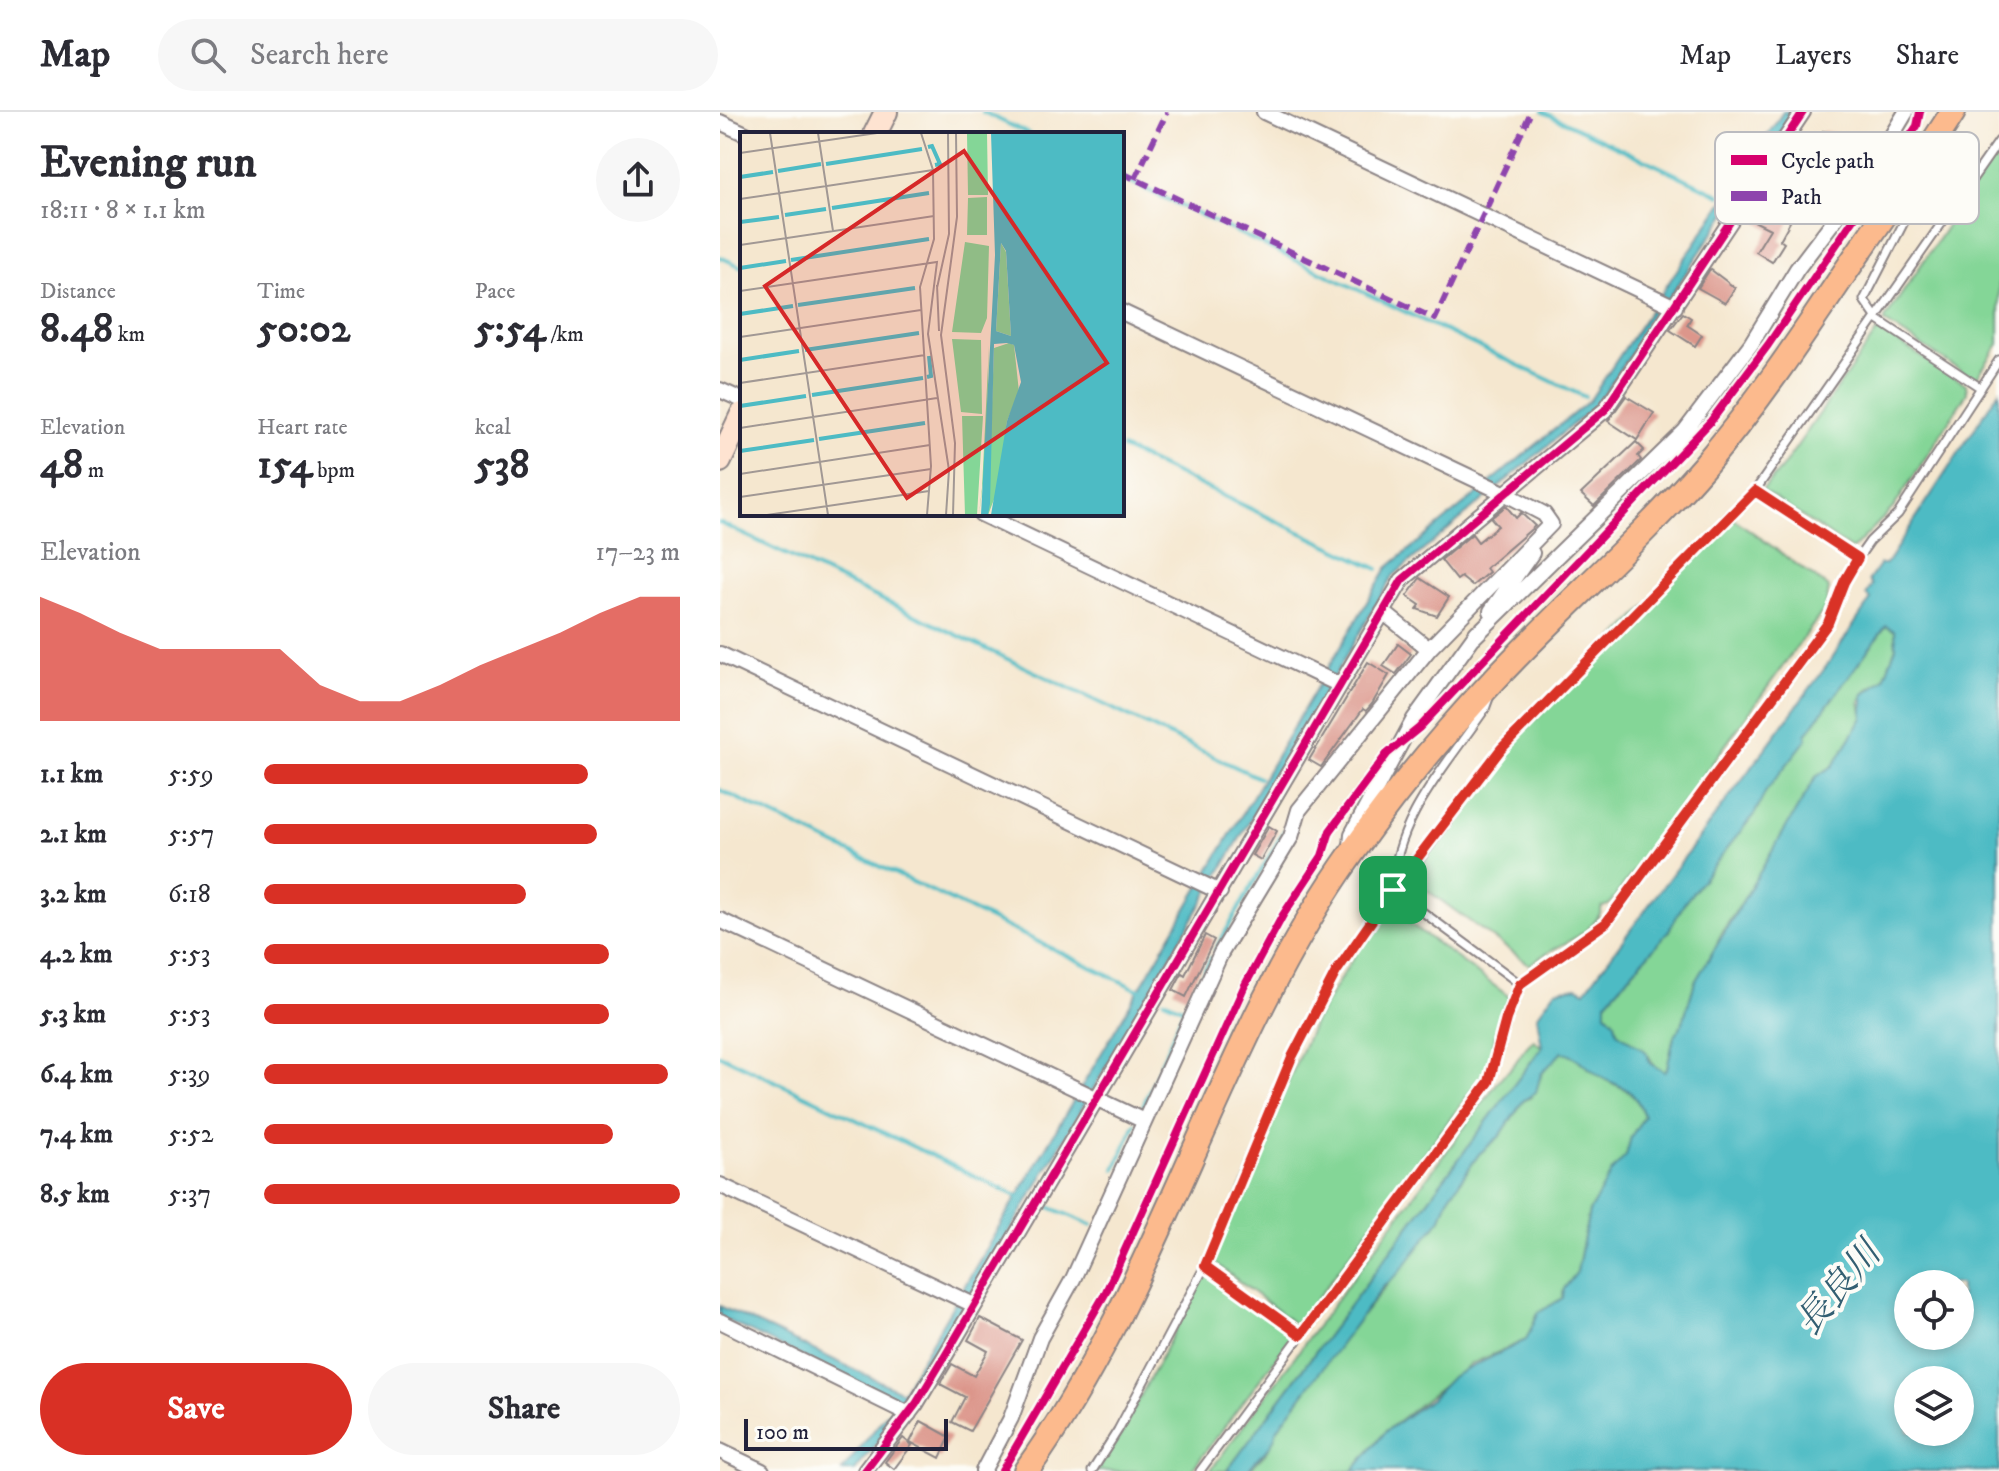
<!DOCTYPE html>
<html lang="en">
<head>
<meta charset="utf-8">
<style>
	:root { --surface:#fff; --page:#f7f7f7; --text:#2b2b33; --muted:#7c7c81; --line:#e1e1e2; --accent:#d93025 }
	body { margin:0; font-family:"IM FELL DW Pica","Noto Serif JP",serif; background:var(--page); color:var(--text); height:100vh; display:flex; flex-direction:column; font-size:30px; white-space:nowrap }
	* { box-sizing:border-box; margin:0 }
	p { font-size:26px; color:var(--muted) }
	.icon { flex:none; width:44px; height:44px; fill:none; stroke:currentColor; stroke-width:2; stroke-linecap:round; stroke-linejoin:round }
	.map { position:relative; flex:1; overflow:hidden }
	.sheet { display:flex; flex-direction:column; background:var(--surface); width:720px }
	.sheet>* { flex:none }
	.buttons { position:absolute; left:1174px; top:1158px; display:grid; gap:16px }
	.buttons a { display:grid; place-items:center; width:80px; height:80px; border-radius:50%; background:var(--surface); box-shadow:0 4px 12px #0003; font-size:40px }
	.scale { position:absolute; left:24px; bottom:20px; width:204px; box-sizing:border-box; padding-left:8px; border:4px solid #22223b; border-top:0; font-size:22px; line-height:28px; white-space:nowrap; color:#22223b; -webkit-text-stroke:6px #fdfcf7; paint-order:stroke }
	.pin { position:absolute; display:grid; place-items:center; width:68px; height:68px; color:#fff; margin:-34px; border-radius:16px; box-shadow:0 4px 12px #0006 }
	.round { display:grid; place-items:center; flex:none; width:84px; height:84px; border-radius:42px; background:var(--page) }
	.headline { display:flex; align-items:center; justify-content:space-between; height:136px; padding:0 40px }
	h1 { font-size:44px; font-weight:700; line-height:60px }
	.figures { display:grid; grid-template-columns:repeat(3,1fr); gap:12px; height:136px; padding:8px 40px }
	.figures div { display:grid; align-content:center }
	.figures b { font-size:40px; font-weight:700 }
	.figures small { font-size:22px; font-weight:400 }
	.figures p { font-size:22px }
	.chart { height:224px; padding:16px 40px }
	.chart p { display:flex; justify-content:space-between }
	.chart svg { width:100%; height:144px; margin-top:8px; fill:var(--accent); opacity:.7 }
	.button { display:flex; gap:16px; margin-top:auto; padding:16px 40px }
	.button a { flex:1; height:92px; border-radius:48px; background:var(--accent); color:#fff; font-size:32px; font-weight:700; line-height:92px; text-align:center }
	.button a+a { background:var(--page); color:var(--text) }
	ul { padding:0 40px; list-style:none; font-size:26px }
	li { display:grid; grid-template-columns:128px 96px 1fr; align-items:center; height:60px }
	li i { height:20px; border-radius:10px; background:var(--accent) }
	header { display:flex; align-items:center; gap:48px; box-sizing:border-box; height:112px; padding:0 40px; background:var(--surface); border-bottom:2px solid var(--line) }
	header strong { font-size:38px }
	nav { display:flex; gap:44px; margin-inline-start:auto; font-size:28px }
	.search { width:560px; height:72px; background:var(--page); display:flex; align-items:center; gap:20px; box-sizing:border-box; padding:0 28px; border-radius:44px; color:var(--muted); font-size:30px }
	main { display:flex; flex:1; min-height:0 }
	.map>svg:first-child { display:block }
	.green { fill:#84d697; stroke:#537c69; stroke-width:2 }
	.water { fill:#4dbbc4; stroke:#386e80; stroke-width:2; fill-rule:evenodd }
	.lines { fill:none; stroke-linecap:round; stroke-linejoin:round }
	.stream { stroke:#4dbbc4; stroke-width:4 }
	.building { fill:#dc968b }
	.lane-casing { stroke:#8c8485; stroke-width:11 }
	.street-casing { stroke:#8c8485; stroke-width:18 }
	.secondary-casing { stroke:#8c8485; stroke-width:26 }
	.primary-casing { stroke:#8c8485; stroke-width:28 }
	.lane { stroke:#fff; stroke-width:7 }
	.street { stroke:#fff; stroke-width:14 }
	.secondary { stroke:#fee3d1; stroke-width:22 }
	.primary { stroke:#fcba8d; stroke-width:24 }
	.quiet { stroke:#8e44ad; stroke-width:6; stroke-dasharray:12 6; stroke-linecap:butt }
	.cycleway-casing { stroke:#fdfcf7; stroke-width:13 }
	.cycleway { stroke:#d6006c; stroke-width:8 }
	.route-casing { stroke:#fff; stroke-width:16 }
	.route { stroke:#d93025; stroke-width:10 }
	.labels { text-anchor:middle; stroke-width:8; stroke-linejoin:round; paint-order:stroke }
	.water-label { font-size:36px; font-style:italic; fill:#335f72; stroke:#fdfcf7 }
	.inset-river { fill:none; stroke:#4dbbc4; stroke-width:4 }
	.inset-road { fill:none; stroke:#a19894; stroke-width:2 }
	.view { fill:#d62828; fill-opacity:0.15; stroke:#d62828; stroke-width:4 }
	.inset-edge { fill:none; stroke:#22223b; stroke-width:4 }
	.key { fill:#fdfcf7; stroke:#bbbbbf; stroke-width:2 }
	.key-label { font-size:22px; fill:#22223b }
</style>
</head>
<body>
<header>
<strong>Map</strong>
<div class="search"><svg class="icon" aria-label="search" viewBox="0 0 24 24"><circle cx="10" cy="10" r="6"/><path d="M15 15l6 6"/></svg>Search here</div>
<nav><a>Map</a><a>Layers</a><a>Share</a></nav>
</header>
<main>
<section class="sheet">
<div class="headline"><div><h1>Evening run</h1><p>18:11 · 8 × 1.1 km</p></div><a class="round"><svg class="icon" aria-label="share" viewBox="0 0 24 24"><path d="M12 15V3M7 8l5-5 5 5M5 13v7h14v-7"/></svg></a></div>
<div class="figures">
<div><p>Distance</p><b>8.48<small> km</small></b></div>
<div><p>Time</p><b>50:02</b></div>
<div><p>Pace</p><b>5:54<small> /km</small></b></div>
</div>
<div class="figures">
<div><p>Elevation</p><b>48<small> m</small></b></div>
<div><p>Heart rate</p><b>154<small> bpm</small></b></div>
<div><p>kcal</p><b>538</b></div>
</div>
<div class="chart"><p><span>Elevation</span>17–23 m</p>
<svg viewBox="0 0 160 44" preserveAspectRatio="none"><path d="M0 44V6L10 11L20 17L30 22L40 22L50 22L60 22L70 33L80 38L90 38L100 33L110 27L120 22L130 17L140 11L150 6L160 6V44z"/></svg>
</div>
<ul>
<li><b>1.1 km</b>5:59<i style="width:78%"></i></li>
<li><b>2.1 km</b>5:57<i style="width:80%"></i></li>
<li><b>3.2 km</b>6:18<i style="width:63%"></i></li>
<li><b>4.2 km</b>5:53<i style="width:83%"></i></li>
<li><b>5.3 km</b>5:53<i style="width:83%"></i></li>
<li><b>6.4 km</b>5:39<i style="width:97%"></i></li>
<li><b>7.4 km</b>5:52<i style="width:84%"></i></li>
<li><b>8.5 km</b>5:37<i style="width:100%"></i></li>
</ul>
<div class="button"><a>Save</a><a>Share</a></div>
</section>
<div class="map">
<svg width="1279" height="1359" viewBox="0 0 1279 1359">
	<rect width="100%" height="100%" fill="#fdfcf7"/>
	<filter id="ink" filterUnits="userSpaceOnUse"><feTurbulence type="fractalNoise" baseFrequency=".0125" numOctaves="2"/><feDisplacementMap in="SourceGraphic" scale="16" xChannelSelector="R" yChannelSelector="G"/><feConvolveMatrix kernelMatrix="1 2 1 2 8 2 1 2 1" color-interpolation-filters="sRGB"/></filter>
	<filter id="wash" filterUnits="userSpaceOnUse"><feTurbulence type="fractalNoise" baseFrequency=".006" numOctaves="4" result="noise"/><feDisplacementMap in="SourceGraphic" scale="32" xChannelSelector="R" yChannelSelector="G"/><feGaussianBlur stdDeviation="1.8" result="paint"/><feColorMatrix in="noise" values="0 0 0 0 0 0 0 0 0 0 0 0 0 0 0 0 0 1.4 0 .05"/><feComposite in="paint" operator="in"/></filter>
	<g filter="url(#wash)">
		<rect width="100%" height="100%" fill="#f5e7cf"/>
		<path class="green" d="M1279,36V232L1257,265L1252,266L1165,210V207Z
			M1158,218L1246,272L1247,281L1174,395L1132,438L1042,378L1061,357Z
			M1013,406L1109,476L1106,495L889,793L882,795C876,825 831,833 810,853L686,763L784,639Z
			M1166,514L1175,519L1176,535L1164,567L1147,578L1140,589L1143,606L1113,654L1096,665L1048,751L1000,823L992,846L975,870L963,910L954,925L947,957L945,960L936,956L926,940L897,920L895,910L886,901V890L948,820L965,790L1035,701L1046,679L1086,627V622Z
			M665,793L791,886L780,904L768,956L577,1214L494,1150L493,1141L594,910Z
			M814,928L822,935L507,1359H490L783,963C798,954 800,937 814,928Z
			M842,940C856,944 862,951 874,960C896,979 911,968 924,1004L911,1025L906,1044L869,1099L857,1160L844,1177L843,1186L818,1201L806,1228L751,1252L666,1319L633,1359H528L545,1342L556,1319L627,1222L721,1106L728,1087L759,1042L780,1024L803,989L811,985L825,956Z
			M491,1163L567,1217L572,1225L471,1359H377L401,1321L483,1165Z"/>
		<path class="water" d="M1063,0H1075L878,291L673,464L194,1284L135,1359H122L176,1290L0,1205V1194L182,1280L667,456L870,288Z
			M1279,279V1359H633L666,1319L711,1287L733,1264L806,1228L818,1201L843,1186L844,1177L857,1160L869,1100L892,1059L906,1044L911,1025L924,1004C912,968 896,978 874,960C862,951 856,944 842,940L821,962L816,980L803,989L780,1024L759,1042L728,1087L721,1106L678,1162L663,1175L556,1319C553,1338 537,1343 528,1359H507L822,935L817,904L836,878L857,875L865,879L1108,552L1151,487L1146,483L1152,473L1149,468L1160,452H1166ZM1166,514L1175,519L1176,535L1164,567L1143,583V606L1113,654L1096,665L975,870L963,910L954,925L947,957L945,960L931,952L926,940L897,920L895,910L886,901V890L948,820L965,790L1035,701L1046,679L1087,627L1086,622ZM1240,1172V1224H1188V1172ZM1240,1268V1320H1188V1268Z"/>
		<g class="lines">
			<path class="stream" d="M263,0L309,22
				M823,0L1000,83
				M402,66L865,285
				M0,145L22,155
				M402,336L658,457
				M0,411L539,666
				M0,678L421,879
				M495,838L564,719
				M444,888L464,897L491,846
				M0,943L299,1085
				M423,994L464,897
				M395,1057L415,1012
				M322,1092L372,1113"/>
		</g>
		<g id="blocks">
			<path class="building" d="M1103,19L1157,29L1145,48L1099,39Z
				M1036,89L1071,108L1060,128L1064,131L1052,150L1036,140L1050,117L1026,105Z
				M990,157L1015,176L1005,191L978,176Z
				M963,201L971,206L967,213L982,223L975,234L950,218Z
				M906,284L934,301L917,328L888,309Z
				M916,330L924,338L918,344L921,348L874,394L861,382Z
				M786,394L796,406L801,401L815,414L766,456L769,460L752,474L741,465L737,468L721,448L752,422L758,430L778,414L771,406Z
				M700,466L729,485L717,504L697,497L700,493L687,484Z
				M678,532L691,542L676,562L663,554Z
				M648,550L669,563L652,592L646,599L643,597L601,655L589,648Z
				M549,714L557,719L541,748L532,743Z
				M485,823L494,828L466,885L453,878L462,861L465,863Z
				M260,1206L302,1228L250,1319L232,1310L245,1285L220,1272L232,1252L254,1264L268,1239L248,1228Z
				M201,1309L230,1325L220,1346L190,1330Z
				M183,1326L192,1333L174,1357L165,1350Z"/>
		</g>
	</g>
	<g filter="url(#ink)">
		<use href="#blocks" fill-opacity="0" stroke="#8c8485" stroke-width="2"/>
		<g class="lines">
			<defs>
				<path id="lane" d="M1220,40L1144,188L1158,208L1261,276
					M1035,379L1138,446
					M769,586L765,597C727,653 674,708 673,778L800,872
					M485,1154L581,1223
					M372,1359L398,1318L485,1154L572,945L616,860L781,637L1035,379L1279,29
					M480,1359L769,970L786,907L800,872L886,811L901,793L1108,511L1124,470L1138,446L1150,429L1178,402L1279,248"/>
				<path id="street" d="M544,0L955,195
					M0,10L26,22
					M0,278L22,288
					M261,402L620,573
					M771,499L812,441
					M663,500L709,537
					M754,525L965,319L1031,232L1077,157L1147,65L1186,0
					M0,542L500,780
					M631,735L632,722L694,607L757,520
					M0,808L424,1009
					M0,1073L254,1193
					M0,1209L189,1302
					M0,1339L42,1359
					M145,1359L196,1292L225,1244L682,468L885,298L1083,0
					M263,1359L291,1306L320,1226L353,1167L501,841L571,725L579,698L709,537L831,412L824,402L786,382L402,200"/>
				<path id="secondary" d="M155,22L166,0
					M0,349L22,302"/>
				<path id="primary" d="M306,1359C443,1168 496,932 632,741C675,680 723,622 774,568C842,495 919,429 984,354C1037,292 1081,226 1126,159C1162,106 1199,54 1233,0"/>
			</defs>
			<use href="#lane" class="lane-casing"/>
			<use href="#street" class="street-casing"/>
			<use href="#secondary" class="secondary-casing"/>
			<use href="#primary" class="primary-casing"/>
			<use href="#lane" class="lane"/>
			<use href="#street" class="street"/>
			<use href="#secondary" class="secondary"/>
			<use href="#primary" class="primary"/>
			<path class="quiet" d="M402,61L715,207L811,0
				M415,67L447,0"/>
			<defs>
				<path id="cycleway" d="M145,1359L196,1292L225,1244L682,468L885,298L1083,0
					M282,1359L385,1182L524,875L563,803L602,744L610,719L667,642L699,616L991,309L1048,233L1197,14L1200,0"/>
			</defs>
			<use href="#cycleway" class="cycleway-casing"/>
			<use href="#cycleway" class="cycleway"/>
		</g>
	</g>
	<g class="lines" filter="url(#ink)">
		<defs>
			<path id="route" d="M1035,379L1138,446L1124,470L1108,511L886,811L800,872L786,907L769,970L581,1223L485,1154L572,945L616,860L673,778L781,637Z"/>
		</defs>
		<use href="#route" class="route-casing"/>
		<use href="#route" class="route"/>
	</g>
	<g class="labels">
		<g class="water-label">
			<text transform="translate(1117 1175) rotate(-50)" y="13">長良川</text>
		</g>
	</g>
	<g transform="translate(20 20)">
		<rect width="384" height="384" fill="#f5e7cf"/>
		<path d="M227,1H247L248,63H228ZM247,65V103H227L228,66ZM225,110L249,114L247,186L241,201L212,200ZM261,111L266,120L271,204L256,199ZM212,207L241,208L242,282L221,280ZM269,211L274,213L279,260L267,289L260,352L248,383L254,216ZM249,213L246,328L239,383L242,356ZM222,284H243L237,383H225Z" fill="#84d697"/>
		<path d="M251,1H384V383H251L267,289L281,250L274,213L267,211L254,212L250,372L248,383H241L255,123ZM261,111L266,119L271,204L256,199Z" fill="#4dbbc4" fill-rule="evenodd"/>
		<path class="inset-river" d="M188,15L192,14L200,32L195,33M86,32L182,17M38,39L81,32M0,45L33,40M92,76L189,61M45,83L86,77M0,90L39,85M51,128L189,107M0,136L46,129M58,173L175,156M0,182L53,174M65,218L179,201M0,228L59,219M187,245L191,244L189,224M72,263L183,246M0,274L66,264M79,307L185,291M0,319L74,308"/>
		<path class="inset-road" d="M30,1L88,383M78,1L93,99M181,1L193,38L194,107L180,155L191,334L187,383M0,21L137,1M0,67L193,38M0,113L194,84M197,153L199,199M197,156L209,102L208,1M0,159L197,130L188,202L209,338L206,383M0,205L181,178M0,251L185,223M0,296L197,266M0,342L190,313M0,365L191,337M27,383L189,359M213,383L215,311L201,203L217,85L216,1"/>
		<path class="view" d="M224,19L367,231L167,366L25,154Z"/>
		<rect width="384" height="384" class="inset-edge"/>
	</g>
	<rect x="995" y="20" width="264" height="92" rx="12" class="key"/>
	<rect x="1011" y="43" width="36" height="10" fill="#d6006c"/>
	<rect x="1011" y="79" width="36" height="10" fill="#8e44ad"/>
	<g class="key-label">
		<text x="1061" y="56">Cycle path</text>
		<text x="1061" y="92">Path</text>
	</g>
</svg>
<div class="buttons">
<a><svg class="icon" aria-label="locate" viewBox="0 0 24 24"><circle cx="12" cy="12" r="6"/><path d="M12 2v4M12 18v4M2 12h4M18 12h4"/></svg></a>
<a><svg class="icon" aria-label="layers" viewBox="0 0 24 24"><path d="M12 4l9 5-9 5-9-5zM3 14l9 5 9-5"/></svg></a>
</div>
<div class="scale">100 m</div>
<div class="pin" style="left:673px;top:778px;background:#1e9e55"><svg class="icon" aria-label="arrive" viewBox="0 0 24 24"><path d="M6 21V4h12l-3 4 3 4H6"/></svg></div>
</div>
</main>
</body>
</html>
